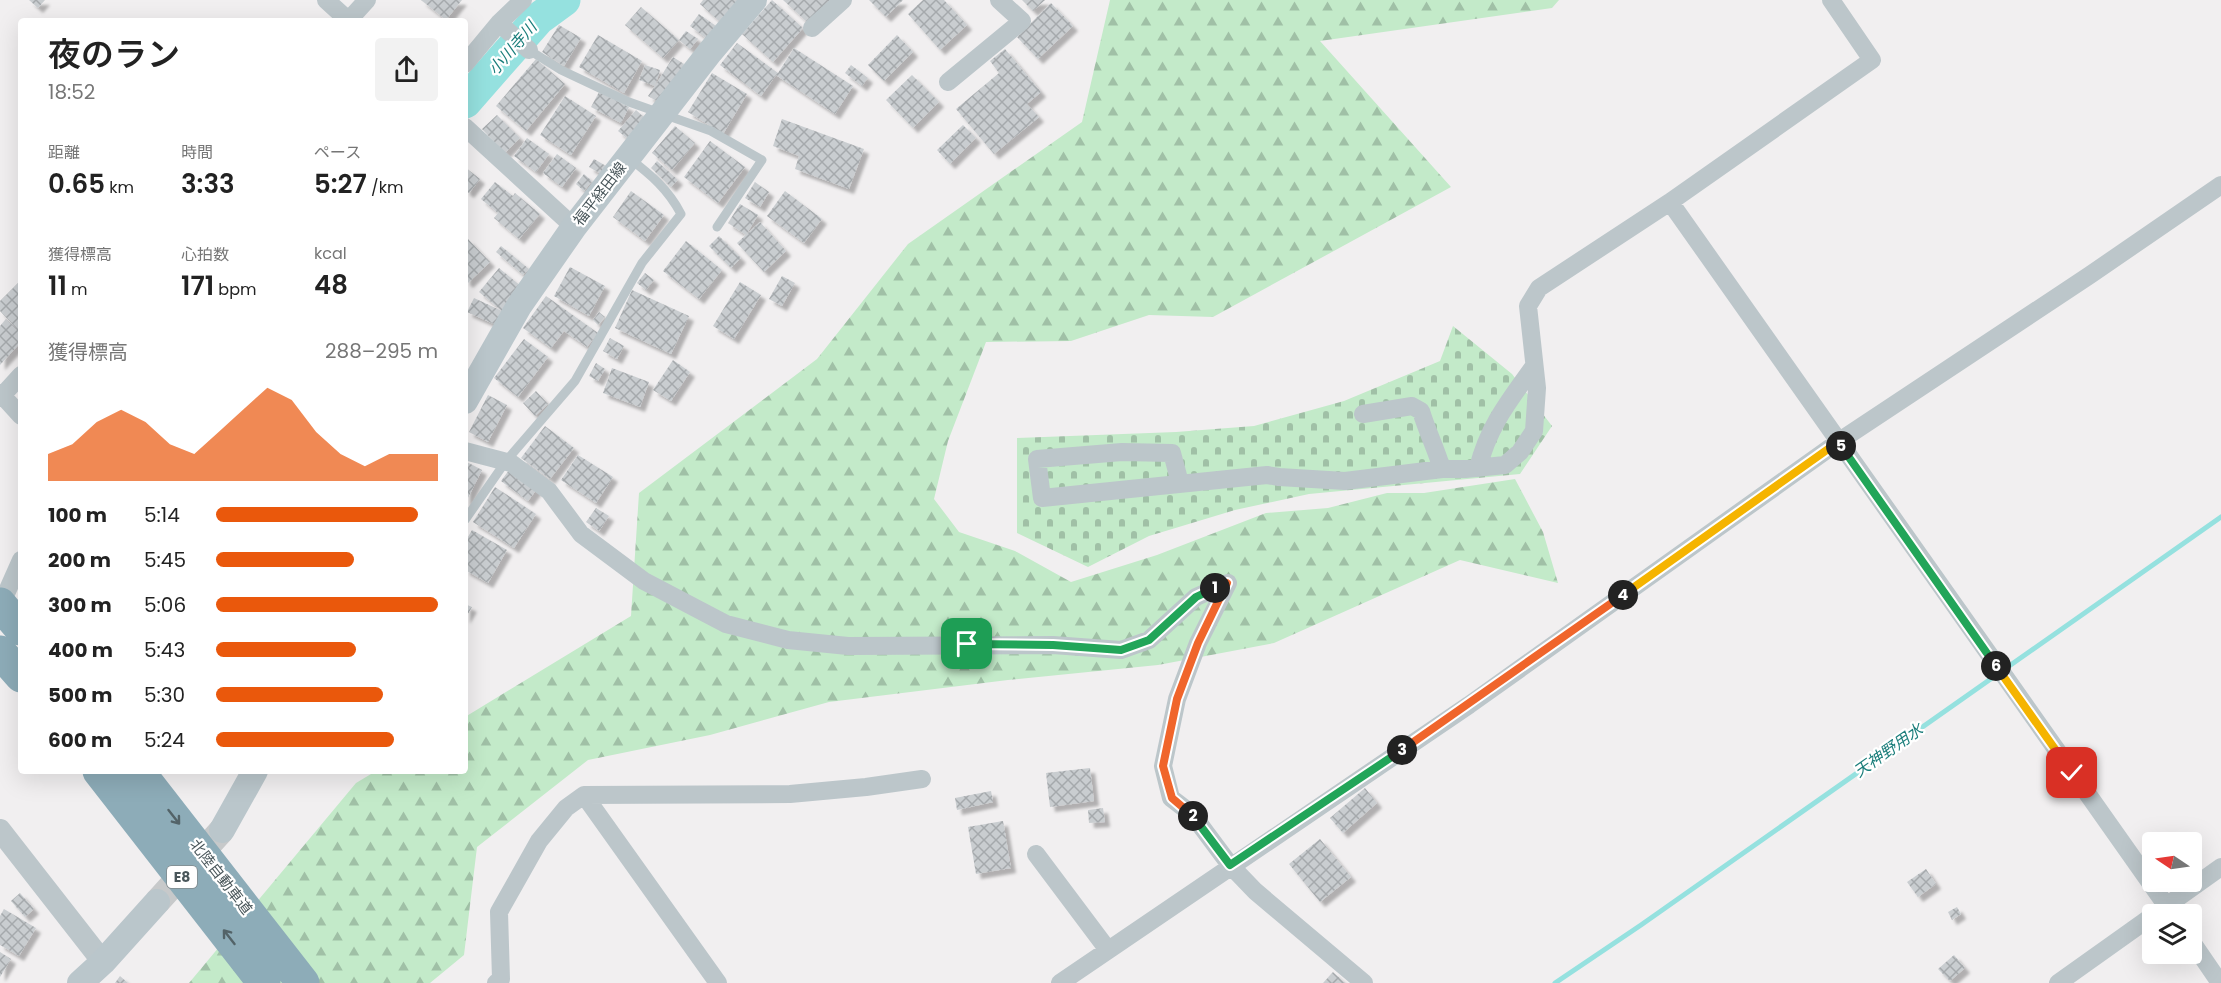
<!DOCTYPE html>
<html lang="ja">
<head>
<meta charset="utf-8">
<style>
	:root { --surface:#fff; --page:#f2f2f2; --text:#222; --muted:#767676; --accent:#ea580c }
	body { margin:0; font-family:Poppins,"Noto Sans JP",sans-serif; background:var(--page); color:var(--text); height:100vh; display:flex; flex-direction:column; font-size:22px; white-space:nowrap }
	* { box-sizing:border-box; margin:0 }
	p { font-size:20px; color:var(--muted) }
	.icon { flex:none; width:33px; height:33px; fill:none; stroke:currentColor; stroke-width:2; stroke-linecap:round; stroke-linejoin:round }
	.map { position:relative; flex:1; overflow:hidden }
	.drawer { position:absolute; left:18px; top:18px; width:450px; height:756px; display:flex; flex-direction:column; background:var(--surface); border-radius:6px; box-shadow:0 6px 24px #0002 }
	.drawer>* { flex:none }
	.needle { width:39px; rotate:283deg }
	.tools { position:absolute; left:2142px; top:832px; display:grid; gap:12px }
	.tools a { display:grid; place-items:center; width:60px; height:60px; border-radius:6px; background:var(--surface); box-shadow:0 6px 24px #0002; font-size:30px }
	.pin { position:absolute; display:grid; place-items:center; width:51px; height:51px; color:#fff; margin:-26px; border-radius:12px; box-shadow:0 3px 9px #0006 }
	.km { position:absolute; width:30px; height:30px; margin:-15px; border-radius:50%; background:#222; color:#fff; font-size:16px; line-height:30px; text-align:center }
	.round { display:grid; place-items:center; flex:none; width:63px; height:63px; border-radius:6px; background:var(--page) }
	.headline { display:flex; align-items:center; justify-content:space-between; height:102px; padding:0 30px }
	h1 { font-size:33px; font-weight:600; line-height:45px }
	.figures { display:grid; grid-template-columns:repeat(3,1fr); gap:9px; height:102px; padding:6px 30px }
	.figures div { display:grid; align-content:center }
	.figures b { font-size:26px; font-weight:600 }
	.figures small { font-size:16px; font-weight:400 }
	.figures p { font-size:16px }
	.chart { height:168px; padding:12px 30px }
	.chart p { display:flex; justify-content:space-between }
	.chart svg { width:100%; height:108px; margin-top:6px; fill:var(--accent); opacity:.7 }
	ul { padding:0 30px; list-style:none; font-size:20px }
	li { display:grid; grid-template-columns:96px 72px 1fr; align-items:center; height:45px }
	li i { height:15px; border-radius:8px; background:var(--accent) }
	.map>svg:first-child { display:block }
	.forest { fill:url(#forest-firs) }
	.cemetery { fill:url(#cemetery-stones) }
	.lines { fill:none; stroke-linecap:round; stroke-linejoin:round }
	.stream { stroke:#95e1df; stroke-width:5 }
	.river { stroke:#95e1df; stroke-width:33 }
	.building { fill:url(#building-cross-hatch); filter:url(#shadow) }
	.secondary-tunnel { stroke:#c7c9ca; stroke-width:26; stroke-dasharray:26 13; stroke-linecap:butt }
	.service { stroke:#bcc6ca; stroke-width:9 }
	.minor { stroke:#bcc6ca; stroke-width:18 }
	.tertiary { stroke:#bcc6ca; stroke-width:22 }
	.secondary { stroke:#bac6cb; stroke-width:26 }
	.motorway { stroke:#8dacb8; stroke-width:33 }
	.oneway { stroke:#536368 }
	.split-1-casing { stroke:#fff; stroke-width:12 }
	.split-2-casing { stroke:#fff; stroke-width:12 }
	.split-3-casing { stroke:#fff; stroke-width:12 }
	.split-4-casing { stroke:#fff; stroke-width:12 }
	.split-5-casing { stroke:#fff; stroke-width:12 }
	.split-6-casing { stroke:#fff; stroke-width:12 }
	.split-7-casing { stroke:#fff; stroke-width:12 }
	.split-1 { stroke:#22a559; stroke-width:8 }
	.split-2 { stroke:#f0652b; stroke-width:8 }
	.split-3 { stroke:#22a559; stroke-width:8 }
	.split-4 { stroke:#f0652b; stroke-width:8 }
	.split-5 { stroke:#f5b400; stroke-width:8 }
	.split-6 { stroke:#22a559; stroke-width:8 }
	.split-7 { stroke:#f5b400; stroke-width:8 }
	.labels { text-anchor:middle; stroke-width:4.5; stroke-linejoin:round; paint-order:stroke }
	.shield { fill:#fff; stroke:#80898c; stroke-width:1.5 }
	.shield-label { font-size:14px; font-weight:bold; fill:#49565a }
	.street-label { font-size:15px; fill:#49565a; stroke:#fff }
	.water-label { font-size:16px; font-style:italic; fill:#1b7e7b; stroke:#fff }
</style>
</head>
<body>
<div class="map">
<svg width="2221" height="983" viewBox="0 0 2221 983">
	<defs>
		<pattern id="forest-firs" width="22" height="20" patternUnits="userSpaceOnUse" patternTransform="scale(1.5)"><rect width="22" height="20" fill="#c3eac9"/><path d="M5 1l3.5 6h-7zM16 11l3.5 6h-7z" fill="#a0c0a6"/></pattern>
		<pattern id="cemetery-stones" width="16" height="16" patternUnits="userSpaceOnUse" patternTransform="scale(1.5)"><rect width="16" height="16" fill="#c3eac9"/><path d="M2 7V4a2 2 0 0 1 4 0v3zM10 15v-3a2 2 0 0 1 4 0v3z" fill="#a0c0a6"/></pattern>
		<pattern id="building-cross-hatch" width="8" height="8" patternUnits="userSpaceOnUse" patternTransform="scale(1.5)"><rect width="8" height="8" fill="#c9cdd0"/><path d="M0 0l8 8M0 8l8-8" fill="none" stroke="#a5a9ac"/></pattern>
		<filter id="shadow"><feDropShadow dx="5" dy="5" stdDeviation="1.5" flood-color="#0004"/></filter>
	</defs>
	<rect width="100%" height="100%" fill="#f1eff0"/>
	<path class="forest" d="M1110,0H1559L1552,8L1320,41L1451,187L1213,317L1149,315L1071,341L986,342L948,441L934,499L959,532L1015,551L1071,582L1157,555L1266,513L1328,508L1387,493H1424L1515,479L1543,532L1558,583L1460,560L1274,643L1158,665L1008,680L829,702L710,735L588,760L477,847L464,955L430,983H189L356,783L376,771H465V717L631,616L639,493L817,359L908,244L1082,122Z"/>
	<path class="cemetery" d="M1453,326L1512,374L1552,426L1520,474L1309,494L1235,510L1149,536L1088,567L1017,533V438L1176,432L1254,426L1344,401L1440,361Z"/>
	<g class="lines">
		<path class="stream" d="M1555,983L1641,925L2221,517"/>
		<path class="river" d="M465,102L538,19L564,0"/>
	</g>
	<path class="building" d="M29,0H45L38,8Z
		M421,0H462L446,20Z
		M703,0H739L720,22L700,4Z
		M772,0L803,28L773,62L742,34Z
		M783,0H830L808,23Z
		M869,0H903L886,17Z
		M923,0H944L967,25L940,50L908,14Z
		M1022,0H1045L1033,11Z
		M1051,3L1073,26L1038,59L1017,37Z
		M641,7L679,40L663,58L625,25Z
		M699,14L716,26L707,39L690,26Z
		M559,25L581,38L564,66L542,52Z
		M686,31L698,39L690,49L679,40Z
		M598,35L642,61L624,93L579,67Z
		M897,35L913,52L884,81L868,65Z
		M737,43L778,73L794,48L853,86L835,114L776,75L761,96L720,65Z
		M1005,49L1041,92L1027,104L1039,117L994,154L956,109L999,73L990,61Z
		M673,57L684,64L660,103L648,96L655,86L639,80L645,65L660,70L655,86Z
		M536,59L565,84L526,131L496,106Z
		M851,65L868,78L862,86L845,73Z
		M712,73L747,94L723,134L688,112Z
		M912,75L939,102L913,128L886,100Z
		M599,92L629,107L621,123L591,107Z
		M565,96L596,116L571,155L540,135Z
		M636,110L646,119L628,139L618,131Z
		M497,115L520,138L505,153L482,129Z
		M782,119L864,149L849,189L795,169L799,156L773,146Z
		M963,125L976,138L950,164L937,150Z
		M675,126L695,143L672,170L652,153Z
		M527,138L549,154L536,172L514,156Z
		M710,141L745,167L718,203L684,177Z
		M557,154L576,168L562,187L543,173Z
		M594,159L606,166L601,174L589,167Z
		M657,161L678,180L671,187L651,168Z
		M465,167L480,179L469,193L465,190Z
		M584,174L592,181L584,191L576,184Z
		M495,182L513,196L515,193L540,214L519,239L494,218L498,213L481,199Z
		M755,182L769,192L760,207L745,198Z
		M631,191L664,215L645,241L613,217Z
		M785,191L822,219L804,243L767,216Z
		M740,204L758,215L746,235L728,223Z
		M760,222L786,251L764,272L737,243Z
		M719,236L741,258L731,268L709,246Z
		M468,239L490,262L468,283L465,280V242Z
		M686,241L722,270L699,299L663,271Z
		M501,246L529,269L523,275L496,252Z
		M570,267L605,286L589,316L554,296Z
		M499,268L522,287L502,311L479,292Z
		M645,273L654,280L646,290L637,283Z
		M782,276L795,283L782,306L769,299Z
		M21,280V342L0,365V326L6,319L17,329L0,311V301Z
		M740,282L761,295L734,339L713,326Z
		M632,290L689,316L671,354L615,328Z
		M546,296L598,333L587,347L564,331L551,348L523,328Z
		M474,298L502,311L496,325L467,312Z
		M599,312L605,317L598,325L593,320Z
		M610,338L624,346L617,359L603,351Z
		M524,339L548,357L518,397L494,378Z
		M673,360L690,372L671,401L653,390Z
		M596,363L605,369L598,381L589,376Z
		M612,368L649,382L640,407L603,393Z
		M536,391L548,404L535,416L523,403Z
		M488,395L507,405L488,442L469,432Z
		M545,426L574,448L550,479L521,458Z
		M578,455L613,477L596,503L561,480Z
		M465,461L482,470L465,504Z
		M509,470L537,489L528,501L501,481Z
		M495,487L536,514L514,548L473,522Z
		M596,508L609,516L599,531L586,522Z
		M472,530L507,550L488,583L465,570V542Z
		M465,604L472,607L465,619Z
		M1090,768L1094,801L1050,807L1046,773Z
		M1365,788L1377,803L1343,833L1330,818Z
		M991,791L993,802L957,810L955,798Z
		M1103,808L1105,822L1089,823L1088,810Z
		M1003,821L1011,868L976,874L968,827Z
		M1320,839L1351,877L1320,902L1289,864Z
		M1926,869L1936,884L1918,897L1907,882Z
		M20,893L34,909L25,917L11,901Z
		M1957,907L1961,914L1952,920L1948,912Z
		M4,909L36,928L19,956L0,945V916Z
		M0,952L11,959L0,977Z
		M1954,955L1965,968L1950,981L1938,969Z
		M1333,972L1345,983H1323Z
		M120,976L128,983H115Z"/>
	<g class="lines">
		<path class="secondary-tunnel" d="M157,902L222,830"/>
		<path class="service" d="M529,50L561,70L629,102L711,131L762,160L717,227
			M465,520L506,461L575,381L642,263L681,214C668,189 651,175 629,158"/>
		<path class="minor" d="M326,0L349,21
			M1831,0L1872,60L1670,202L2173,915
			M348,21L367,0
			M499,23L529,50
			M812,28L843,0
			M465,64L499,23L523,0
			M948,82L1022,21L999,0
			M465,127L574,227
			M0,393L21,416
			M0,398L21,375
			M1363,414L1412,406L1421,411C1427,431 1436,449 1442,469
			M465,451L511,463L549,491L581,534L644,581L726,624L788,640L848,646L1053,645L1121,650L1149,640L1196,597L1228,583L1198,643L1177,699L1163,766L1171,798L1192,814L1230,865L1255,891L1364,983
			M1478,468C1489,425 1509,401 1534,366
			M1180,483L1172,453L1122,452L1037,459L1042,498L1267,475L1279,477L1345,481L1442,469H1465L1505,465L1520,452L1534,431L1537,388L1528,306L1539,288L1670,202
			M0,607L21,560
			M584,795L790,794L866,787L922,779
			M1036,854L1108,950
			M2192,942L2220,983
			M496,983L501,979L499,912L539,841L566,808L584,795L718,983
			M1060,983L1469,705L1838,442L2090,275L2221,185
			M2058,983L2221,867"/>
		<path class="tertiary" d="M0,830L103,962"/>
		<path class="secondary" d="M465,401L519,306L574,227L710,52L754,0
			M222,830L255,771
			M80,983L103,962L157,902"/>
		<path class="motorway" d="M0,604L21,629
			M0,652L21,676
			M99,771L264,983
			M138,771L303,983"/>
	</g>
	<defs><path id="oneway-shaft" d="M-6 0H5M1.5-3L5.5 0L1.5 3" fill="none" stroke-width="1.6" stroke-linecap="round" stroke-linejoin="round" transform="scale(1.5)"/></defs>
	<g class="oneway">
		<use href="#oneway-shaft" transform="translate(174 817) rotate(52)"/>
		<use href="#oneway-shaft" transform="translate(229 937) rotate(-128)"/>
	</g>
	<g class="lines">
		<defs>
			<path id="split-1" d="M967,644L1053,645L1121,650L1149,640L1196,597L1215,588"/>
			<path id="split-2" d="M1193,816L1172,798L1163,766L1177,699L1198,643L1227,583L1215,588"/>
			<path id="split-3" d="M1193,816L1230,865L1402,750"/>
			<path id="split-4" d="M1402,750L1623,595"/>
			<path id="split-5" d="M1623,595L1838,442L1841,446"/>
			<path id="split-6" d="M1841,446L1996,666"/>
			<path id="split-7" d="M1996,666L2072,773"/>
		</defs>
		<use href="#split-1" class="split-1-casing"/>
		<use href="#split-2" class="split-2-casing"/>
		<use href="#split-3" class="split-3-casing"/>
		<use href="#split-4" class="split-4-casing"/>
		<use href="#split-5" class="split-5-casing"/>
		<use href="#split-6" class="split-6-casing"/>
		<use href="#split-7" class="split-7-casing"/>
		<use href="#split-1" class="split-1"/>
		<use href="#split-2" class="split-2"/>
		<use href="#split-3" class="split-3"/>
		<use href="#split-4" class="split-4"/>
		<use href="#split-5" class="split-5"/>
		<use href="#split-6" class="split-6"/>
		<use href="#split-7" class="split-7"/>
	</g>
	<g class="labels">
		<rect class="shield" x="167" y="866" width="30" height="22" rx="4.5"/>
		<g class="shield-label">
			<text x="182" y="882">E8</text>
		</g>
		<g class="street-label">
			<text transform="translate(600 194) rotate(-52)" y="5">福平経田線</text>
			<text transform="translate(221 877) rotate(52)" y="5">北陸自動車道</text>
		</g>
		<g class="water-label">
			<text transform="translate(512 48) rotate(-49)" y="6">小川寺川</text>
			<text transform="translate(1888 750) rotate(-35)" y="6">天神野用水</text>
		</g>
	</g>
</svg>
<div class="tools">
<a><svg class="needle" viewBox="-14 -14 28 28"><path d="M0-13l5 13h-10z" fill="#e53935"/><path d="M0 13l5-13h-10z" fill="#767676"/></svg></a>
<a><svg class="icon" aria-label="layers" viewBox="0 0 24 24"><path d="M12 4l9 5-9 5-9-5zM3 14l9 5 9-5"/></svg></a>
</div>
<div class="pin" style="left:967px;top:644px;background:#1e9e55"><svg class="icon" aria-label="arrive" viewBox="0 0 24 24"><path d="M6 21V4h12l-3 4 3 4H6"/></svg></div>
<div class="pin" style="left:2072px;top:773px;background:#d93025"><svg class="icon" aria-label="check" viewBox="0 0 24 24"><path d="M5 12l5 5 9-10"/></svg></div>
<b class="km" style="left:1215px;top:588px">1</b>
<b class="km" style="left:1193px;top:816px">2</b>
<b class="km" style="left:1402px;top:750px">3</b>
<b class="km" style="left:1623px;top:595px">4</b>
<b class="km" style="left:1841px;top:446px">5</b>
<b class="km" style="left:1996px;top:666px">6</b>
<section class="drawer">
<div class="headline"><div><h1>夜のラン</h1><p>18:52</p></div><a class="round"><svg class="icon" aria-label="share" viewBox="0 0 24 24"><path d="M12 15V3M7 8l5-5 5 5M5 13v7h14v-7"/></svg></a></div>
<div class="figures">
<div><p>距離</p><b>0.65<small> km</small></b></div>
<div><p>時間</p><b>3:33</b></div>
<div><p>ペース</p><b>5:27<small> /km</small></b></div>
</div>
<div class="figures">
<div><p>獲得標高</p><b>11<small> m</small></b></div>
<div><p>心拍数</p><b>171<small> bpm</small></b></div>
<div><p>kcal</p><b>48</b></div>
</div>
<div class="chart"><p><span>獲得標高</span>288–295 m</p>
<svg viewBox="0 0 160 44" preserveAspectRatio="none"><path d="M0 44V33L10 29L20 20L30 15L40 20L50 29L60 33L70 24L80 15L90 6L100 11L110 24L120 33L130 38L140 33L150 33L160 33V44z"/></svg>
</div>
<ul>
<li><b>100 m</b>5:14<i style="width:91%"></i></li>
<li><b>200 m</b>5:45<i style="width:62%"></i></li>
<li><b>300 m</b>5:06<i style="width:100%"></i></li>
<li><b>400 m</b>5:43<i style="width:63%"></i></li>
<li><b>500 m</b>5:30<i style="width:75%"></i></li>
<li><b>600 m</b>5:24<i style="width:80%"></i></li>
</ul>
</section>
</div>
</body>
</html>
